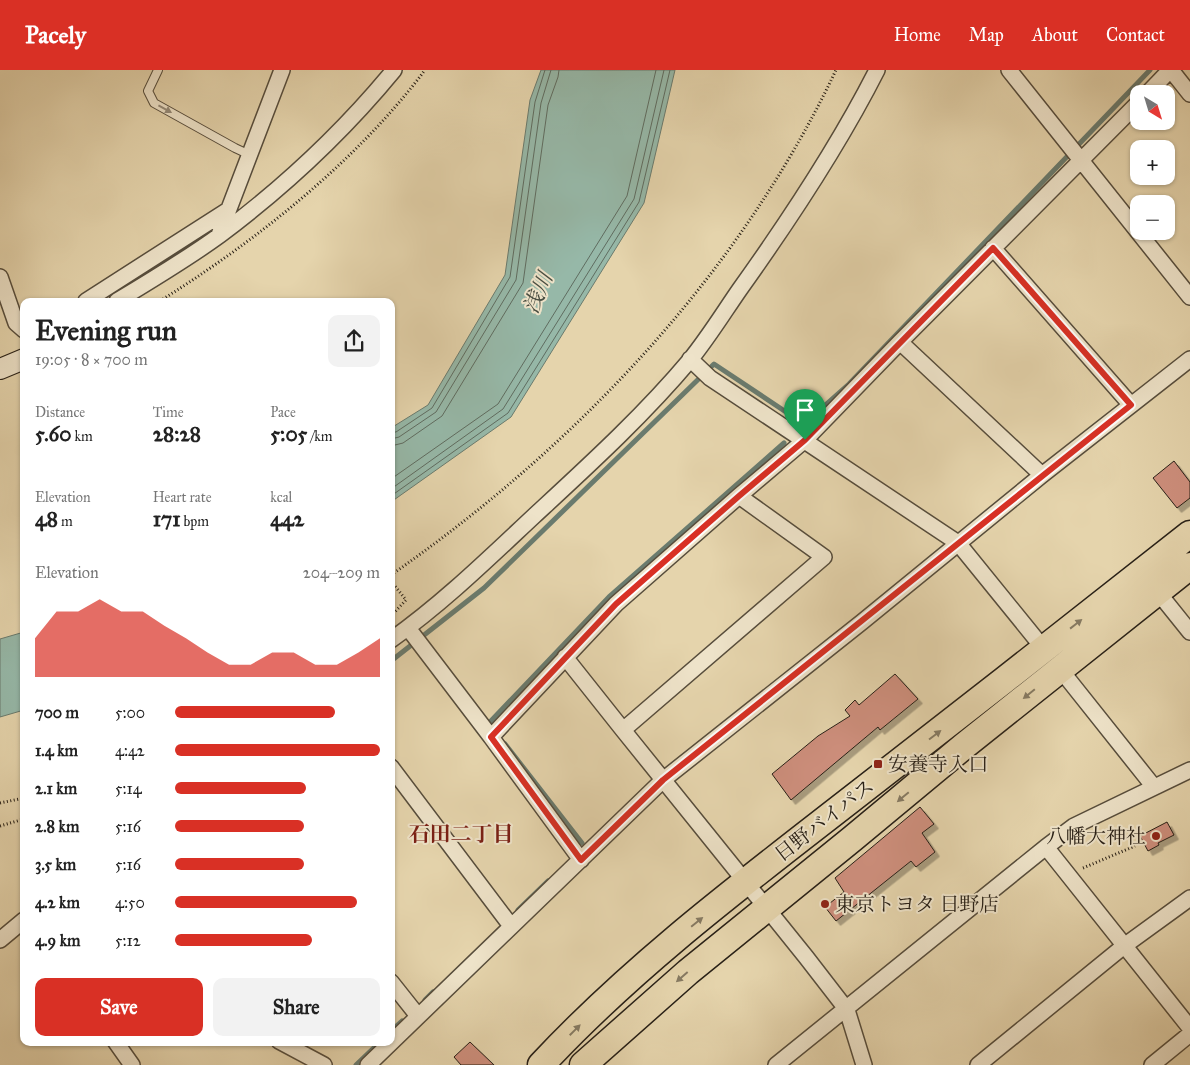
<!DOCTYPE html>
<html lang="en">
<head>
<meta charset="utf-8">
<style>
	:root { --surface:#fff; --page:#f2f2f2; --text:#222; --muted:#767676; --accent:#d93025 }
	body { margin:0; font-family:"IM FELL Great Primer","Noto Serif JP",serif; background:var(--page); color:var(--text); height:100vh; display:flex; flex-direction:column; font-size:19px; white-space:nowrap }
	* { box-sizing:border-box; margin:0 }
	p { font-size:16px; color:var(--muted) }
	.icon { flex:none; width:28px; height:28px; fill:none; stroke:currentColor; stroke-width:2; stroke-linecap:round; stroke-linejoin:round }
	.map { position:relative; flex:1; overflow:hidden }
	.drawer { position:absolute; left:20px; top:228px; width:375px; height:748px; display:flex; flex-direction:column; background:var(--surface); border-radius:10px; box-shadow:0 1px 4px #0004 }
	.drawer>* { flex:none }
	.needle { width:32px; rotate:142deg }
	.controls { position:absolute; left:1130px; top:15px; display:grid; gap:10px }
	.controls a { display:grid; place-items:center; width:45px; height:45px; border-radius:10px; background:var(--surface); box-shadow:0 1px 4px #0004; font-size:25px }
	.pin { position:absolute; display:grid; place-items:center; width:42px; height:42px; color:#fff; margin:-51px -21px; border-radius:50% 50% 50% 0; rotate:-45deg; box-shadow:0 0 5px #0007 }
	.pin .icon { rotate:45deg }
	.round { display:grid; place-items:center; flex:none; width:52px; height:52px; border-radius:10px; background:var(--page) }
	.summary { display:flex; align-items:center; justify-content:space-between; height:85px; padding:0 15px }
	h1 { font-size:28px; font-weight:700; line-height:38px }
	.stats { display:grid; grid-template-columns:repeat(3,1fr); gap:8px; height:85px; padding:5px 15px }
	.stats div { display:grid; align-content:center }
	.stats b { font-size:21px; font-weight:700 }
	.stats small { font-size:14px; font-weight:400 }
	.stats p { font-size:14px }
	.chart { height:140px; padding:10px 15px }
	.chart p { display:flex; justify-content:space-between }
	.chart svg { width:100%; height:90px; margin-top:5px; fill:var(--accent); opacity:.7 }
	.cta { display:flex; gap:10px; margin-top:auto; padding:10px 15px }
	.cta a { flex:1; height:58px; border-radius:10px; background:var(--accent); color:#fff; font-size:20px; font-weight:700; line-height:58px; text-align:center }
	.cta a+a { background:var(--page); color:var(--text) }
	ul { padding:0 15px; list-style:none; font-size:16px }
	li { display:grid; grid-template-columns:80px 60px 1fr; align-items:center; height:38px }
	li i { height:12px; border-radius:6px; background:var(--accent) }
	header { display:flex; align-items:center; gap:30px; box-sizing:border-box; height:70px; padding:0 25px; background:var(--accent); color:#fff }
	header strong { font-size:24px }
	nav { display:flex; gap:28px; margin-inline-start:auto; font-size:18px }
	.map>svg:first-child { display:block }
	.water { fill:#96b8a8; stroke:#6a7b6e }
	.lines { fill:none; stroke-linecap:round; stroke-linejoin:round }
	.shore { stroke:#5f6c60; stroke-width:1 }
	.stream { stroke:#6a7b6e; stroke-width:5 }
	.building { fill:#ce8f7d; stroke:#282017; filter:url(#shadow) }
	.lane-casing { stroke:#574d3c; stroke-width:10 }
	.street-casing { stroke:#574d3c; stroke-width:18 }
	.secondary-casing { stroke:#282017; stroke-width:22 }
	.highway-casing { stroke:#282017; stroke-width:29 }
	.path { stroke:#282017; stroke-width:3; stroke-dasharray:1 2.5; stroke-linecap:butt }
	.lane { stroke:#eee3c9; stroke-width:8 }
	.street { stroke:#eee3c9; stroke-width:15 }
	.secondary { stroke:#eee3c9; stroke-width:20 }
	.highway { stroke:#e5d4ac; stroke-width:26 }
	.oneway { fill:#958b79 }
	.oneway2 { fill:#867a62 }
	.route-casing { stroke:#fff; stroke-width:10 }
	.route { stroke:#d93025; stroke-width:6 }
	.poi-dot { fill:#8f2418; stroke:#eee3c9; stroke-width:2 }
	.labels { text-anchor:middle; stroke-width:4; stroke-linejoin:round; paint-order:stroke }
	.poi-label { font-size:20px; fill:#282017; stroke:#eee3c9; text-anchor:start }
	.street-label { font-size:20px; fill:#282017; stroke:#eee3c9 }
	.water-label { font-size:21px; font-style:italic; fill:#494e42; stroke:#eee3c9 }
	.neighbourhood-label { font-size:21px; font-weight:bold; fill:#7a1f14; stroke:#eee3c9 }
</style>
</head>
<body>
<header>
<strong>Pacely</strong>
<nav><a>Home</a><a>Map</a><a>About</a><a>Contact</a></nav>
</header>
<div class="map">
<svg width="1190" height="995" viewBox="0 0 1190 995">
	<defs>
		<filter id="shadow"><feDropShadow dx="4.5" dy="4.5" stdDeviation="0" flood-color="#0004"/></filter>
	</defs>
	<rect width="100%" height="100%" fill="#e5d4ac"/>
	<filter id="stains"><feTurbulence type="fractalNoise" baseFrequency=".004" numOctaves="4"/><feColorMatrix values="0 0 0 0 .2 0 0 0 0 .09 0 0 0 0 .02 0 0 0 .5 -.17"/></filter>
	<radialGradient id="worn" r=".72"><stop offset=".6" stop-color="#630" stop-opacity="0"/><stop offset="1" stop-color="#630" stop-opacity=".3"/></radialGradient>
	<path class="water" d="M541,0H675L644,133L511,347L391,432V358L428,335L505,205L530,30Z
		M24,562V640L0,647V569Z"/>
	<g class="lines">
		<path class="shore" d="M391,362H396L432,338L510,207L535,32L545,0
			M391,369L399,367L436,342L516,210L541,33L551,0
			M391,376L403,373L442,346L523,213L548,35L558,7L559,0
			M391,409L498,334L627,126L656,0
			M391,419L503,339L634,129L664,0
			M391,426L508,343L639,132L670,0"/>
		<path class="stream" d="M391,591L484,518L714,294L804,354L849,314L1150,0
			M489,653L609,527L784,373
			M505,674L582,773
			M518,840L548,811
			M425,930L433,922
			M391,961L402,951
			M356,995L381,971"/>
	</g>
	<path class="building" d="M1174,391L1190,412V428L1177,438L1153,408Z
		M895,604L918,629L880,660L878,657L791,730L772,704L818,666L850,646L845,640L855,630L859,635Z
		M920,737L934,754L922,763L935,782L916,797L911,791L836,851L825,837L844,822L835,808Z
		M1167,752L1174,765L1158,773L1159,775L1148,781L1140,766Z
		M470,972L494,995H461L454,987Z"/>
	<g class="lines">
		<defs>
			<path id="lane" d="M158,0L148,21L154,33L235,78L250,85"/>
			<path id="street" d="M1009,0L1190,227
				M1171,0L1190,24
				M1147,24L1170,0
				M219,165L282,0
				M993,178L1131,335
				M0,207L16,253L24,260
				M86,231L228,140
				M117,231C152,210 187,189 220,165C284,117 343,62 394,0
				M900,272L1042,405
				M690,289L710,308L958,473L1044,579
				M1157,521L1190,562
				M408,558L491,667L616,534L739,426L805,370L900,272L1139,32
				M391,570C443,533 488,489 534,446C588,396 643,346 690,290C708,268 724,242 740,219C790,149 838,77 877,0
				M565,587L623,660L806,887L847,940L864,995
				M1060,599L1154,717
				M623,660L824,487L739,426
				M491,667L581,790
				M391,697L511,856
				M1190,700L1074,756L1046,777L1190,958
				M0,870L24,850
				M391,912L418,946
				M115,971L132,995
				M279,971L324,995
				M368,995L663,710L862,552L1042,405L1190,289
				M776,995L1046,777
				M978,995L1124,876L1190,828
				M1152,995L1190,964"/>
			<path id="secondary" d="M0,299L24,289"/>
			<path id="highway" d="M541,995C636,893 749,809 858,724C969,638 1080,551 1190,464
				M583,995L688,902L852,769L964,676L1190,496"/>
		</defs>
		<use href="#lane" class="lane-casing"/>
		<use href="#street" class="street-casing"/>
		<use href="#secondary" class="secondary-casing"/>
		<use href="#highway" class="highway-casing"/>
		<path class="path" d="M160,231C256,171 357,91 425,0
			M391,505C576,376 739,205 836,0
			M391,511L406,530L391,546
			M0,733L24,728
			M0,756L24,749
			M1083,798L1135,776"/>
		<use href="#lane" class="lane"/>
		<use href="#street" class="street"/>
		<use href="#secondary" class="secondary"/>
		<use href="#highway" class="highway"/>
	</g>
	<defs><path id="oneway-solid" d="M-6-.8H1V-3.2L6.5 0L1 3.2V.8H-6Z" transform="scale(1.25)"/></defs>
	<use class="oneway" href="#oneway-solid" transform="translate(165 39) rotate(29)"/>
	<g class="oneway2">
		<use href="#oneway-solid" transform="translate(1076 554) rotate(-38)"/>
		<use href="#oneway-solid" transform="translate(1029 624) rotate(141)"/>
		<use href="#oneway-solid" transform="translate(935 665) rotate(-37)"/>
		<use href="#oneway-solid" transform="translate(903 727) rotate(140)"/>
		<use href="#oneway-solid" transform="translate(697 852) rotate(-39)"/>
		<use href="#oneway-solid" transform="translate(682 907) rotate(139)"/>
		<use href="#oneway-solid" transform="translate(575 960) rotate(-45)"/>
	</g>
	<g class="lines">
		<defs>
			<path id="route" d="M993,178L1131,335L663,710L581,790L491,667L616,534L739,426L805,370Z"/>
		</defs>
		<use href="#route" class="route-casing"/>
		<use href="#route" class="route"/>
	</g>
	<g class="poi-dot">
		<rect x="873" y="689" width="10" height="10" rx="2.5"/>
		<circle cx="1156" cy="766" r="5"/>
		<circle cx="825" cy="834" r="5"/>
	</g>
	<g class="labels">
		<g class="poi-label">
			<text x="888" y="701">安養寺入口</text>
			<text x="1146" y="773" text-anchor="end">八幡大神社</text>
			<text x="835" y="841">東京トヨタ 日野店</text>
		</g>
		<g class="street-label">
			<text transform="translate(824 750) rotate(-38)" y="7">日野バイパス</text>
		</g>
		<g class="water-label">
			<text transform="translate(538 223) rotate(-67)" y="7">浅川</text>
		</g>
		<g class="neighbourhood-label">
			<text x="461" y="771">石田二丁目</text>
		</g>
	</g>
	<rect width="100%" height="100%" filter="url(#stains)"/>
	<rect width="100%" height="100%" fill="url(#worn)"/>
</svg>
<div class="controls">
<a><svg class="needle" viewBox="-14 -14 28 28"><path d="M0-13l5 13h-10z" fill="#e53935"/><path d="M0 13l5-13h-10z" fill="#767676"/></svg></a>
<a>+</a>
<a>−</a>
</div>
<div class="pin" style="left:805px;top:370px;background:#1e9e55"><svg class="icon" aria-label="arrive" viewBox="0 0 24 24"><path d="M6 21V4h12l-3 4 3 4H6"/></svg></div>
<section class="drawer">
<div class="summary"><div><h1>Evening run</h1><p>19:05 · 8 × 700 m</p></div><a class="round"><svg class="icon" aria-label="share" viewBox="0 0 24 24"><path d="M12 15V3M7 8l5-5 5 5M5 13v7h14v-7"/></svg></a></div>
<div class="stats">
<div><p>Distance</p><b>5.60<small> km</small></b></div>
<div><p>Time</p><b>28:28</b></div>
<div><p>Pace</p><b>5:05<small> /km</small></b></div>
</div>
<div class="stats">
<div><p>Elevation</p><b>48<small> m</small></b></div>
<div><p>Heart rate</p><b>171<small> bpm</small></b></div>
<div><p>kcal</p><b>442</b></div>
</div>
<div class="chart"><p><span>Elevation</span>204–209 m</p>
<svg viewBox="0 0 160 44" preserveAspectRatio="none"><path d="M0 44V25L10 12L20 12L30 6L40 12L50 12L60 19L70 25L80 32L90 38L100 38L110 32L120 32L130 38L140 38L150 32L160 25V44z"/></svg>
</div>
<ul>
<li><b>700 m</b>5:00<i style="width:78%"></i></li>
<li><b>1.4 km</b>4:42<i style="width:100%"></i></li>
<li><b>2.1 km</b>5:14<i style="width:64%"></i></li>
<li><b>2.8 km</b>5:16<i style="width:63%"></i></li>
<li><b>3.5 km</b>5:16<i style="width:63%"></i></li>
<li><b>4.2 km</b>4:50<i style="width:89%"></i></li>
<li><b>4.9 km</b>5:12<i style="width:67%"></i></li>
</ul>
<div class="cta"><a>Save</a><a>Share</a></div>
</section>
</div>
</body>
</html>
